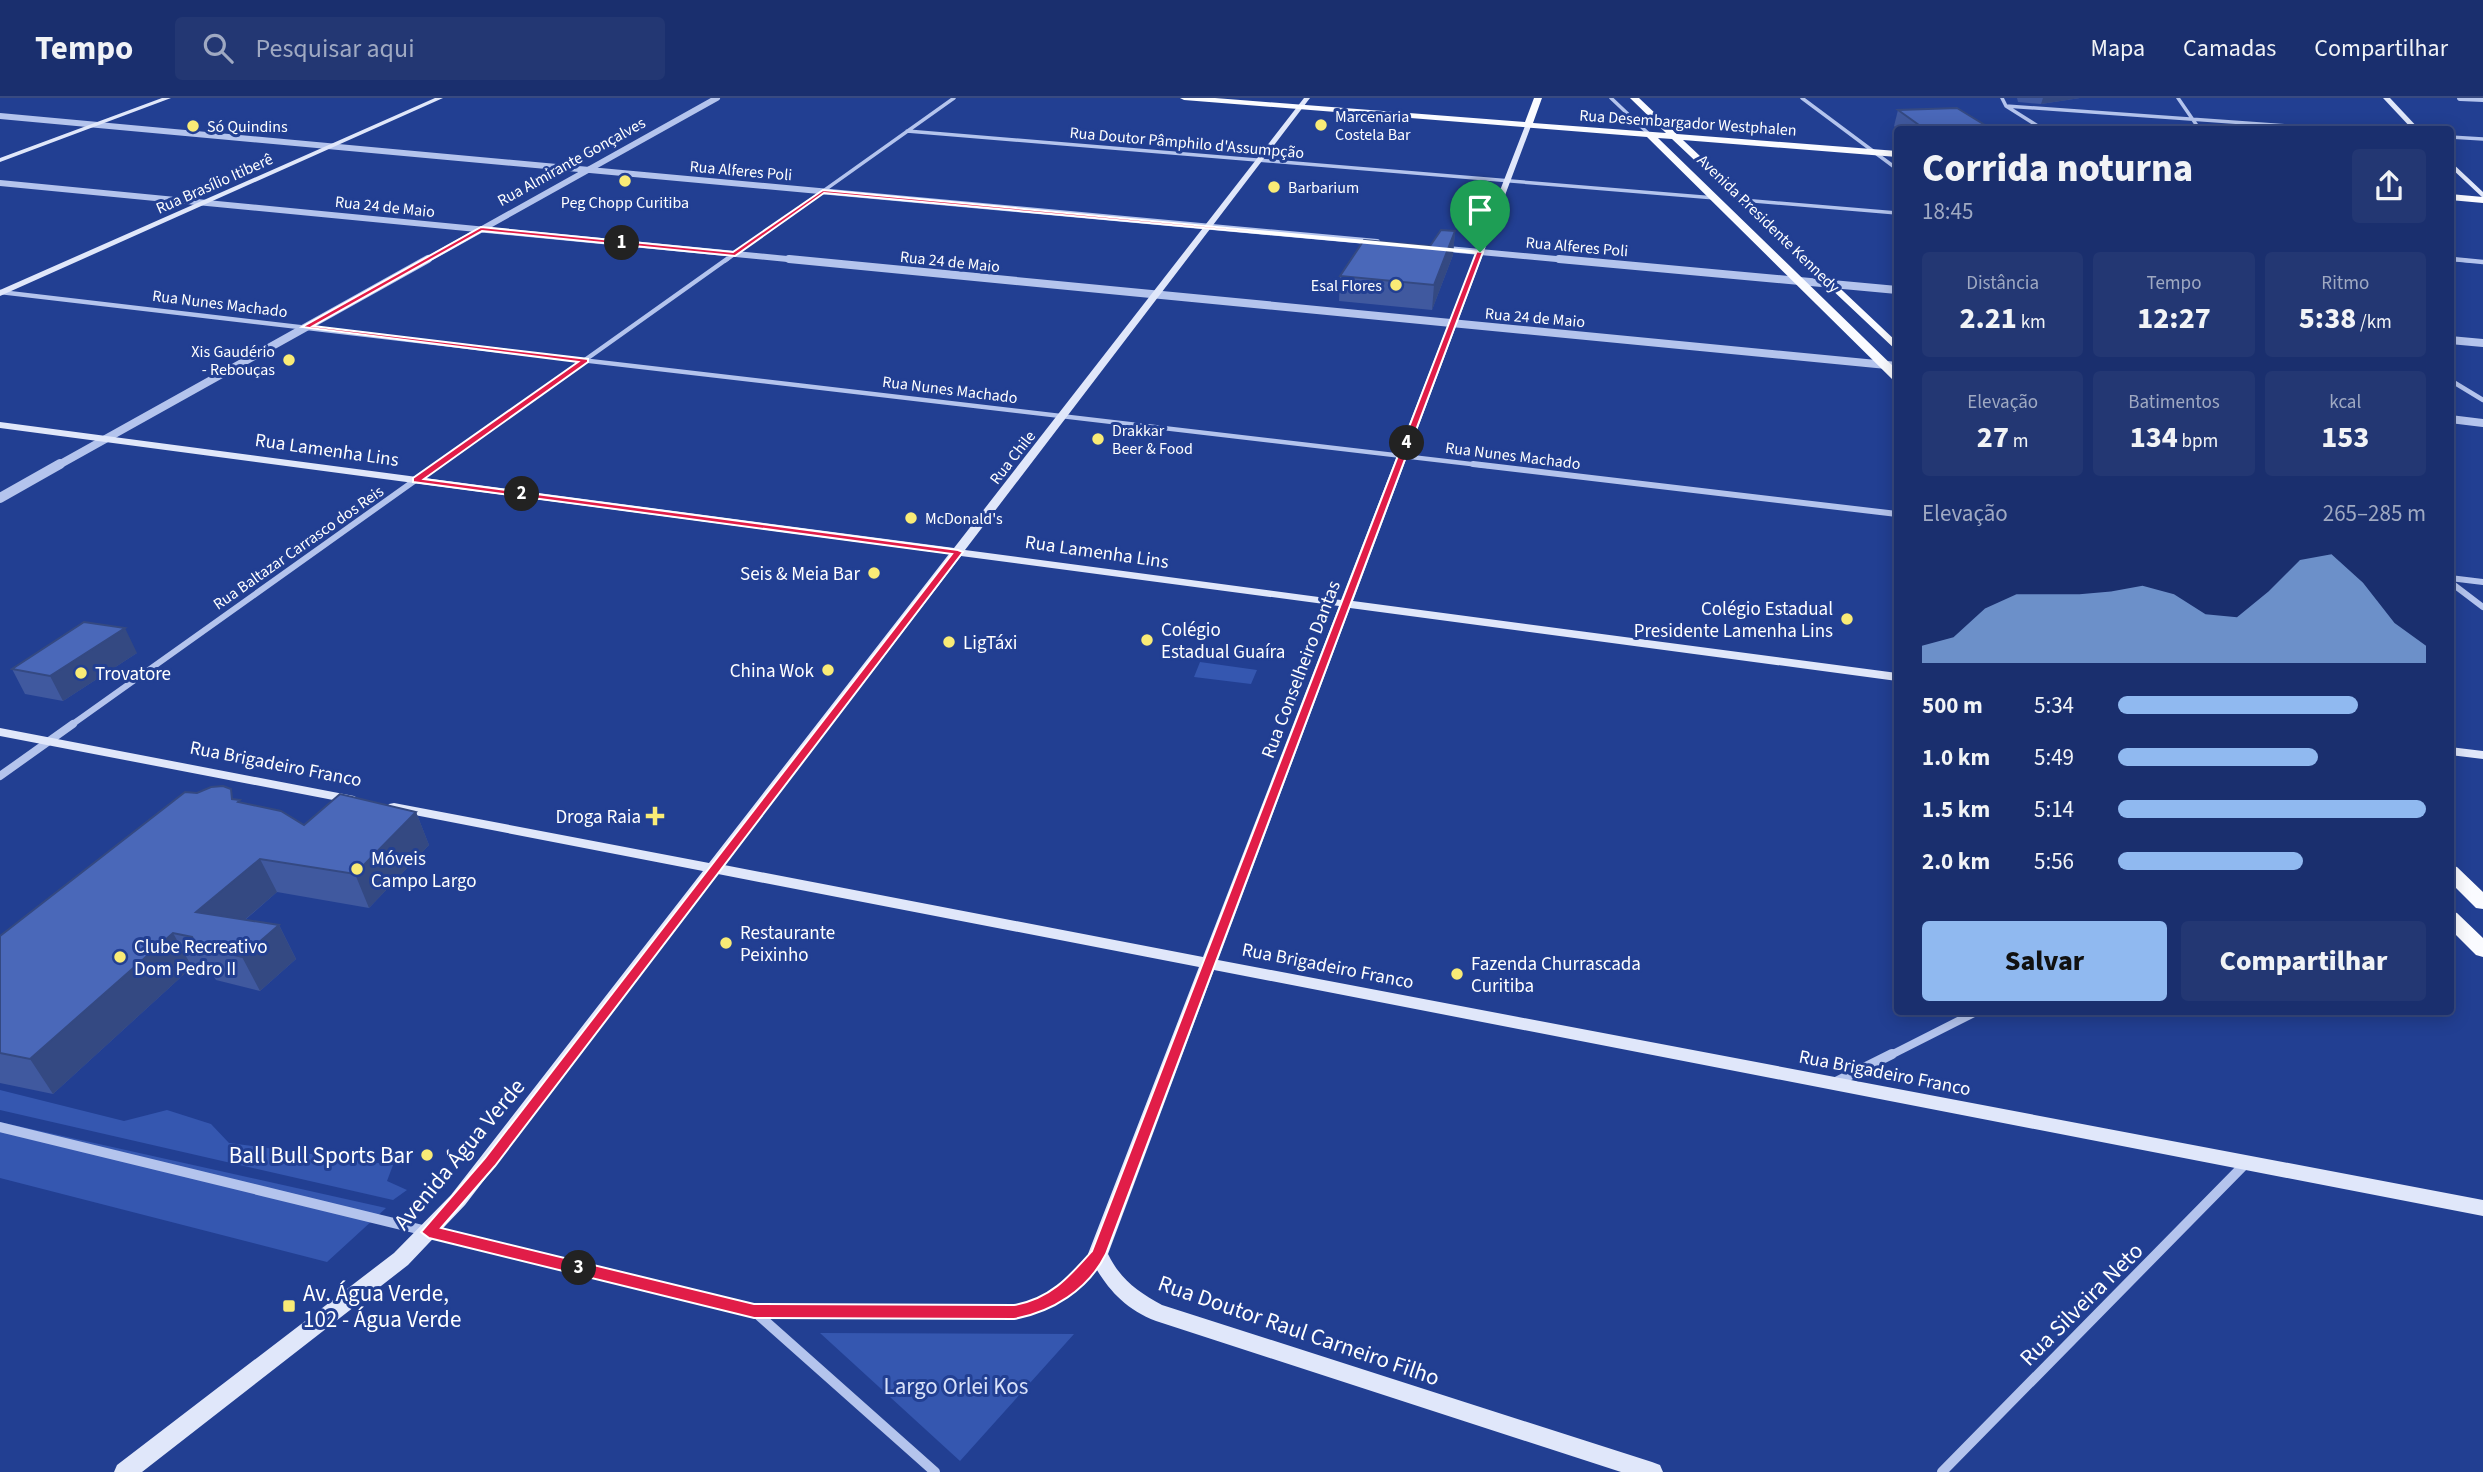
<!DOCTYPE html>
<html lang="pt">
<head>
<meta charset="utf-8">
<style>
	:root { --surface:#1a2f6e; --page:#233773; --text:#f1f3f6; --muted:#9fa9c2; --line:#384a81; --accent:#90b9f0 }
	body { margin:0; font-family:"Source Sans 3",sans-serif; background:var(--page); color:var(--text); height:100vh; display:flex; flex-direction:column; font-size:26px; white-space:nowrap }
	* { box-sizing:border-box; margin:0 }
	p { font-size:23px; color:var(--muted) }
	.icon { flex:none; width:38px; height:38px; fill:none; stroke:currentColor; stroke-width:2; stroke-linecap:round; stroke-linejoin:round }
	.map { position:relative; flex:1; overflow:hidden }
	.sheet { position:absolute; left:1894px; top:28px; width:560px; height:889px; display:flex; flex-direction:column; background:var(--surface); border-radius:7px; box-shadow:0 4px 18px #0003,0 0 0 2px var(--line) }
	.sheet>* { flex:none }
	.pin { position:absolute; display:grid; place-items:center; width:60px; height:60px; color:#fff; margin:-72px -30px; border-radius:50% 50% 50% 0; rotate:-45deg; box-shadow:0 0 7px #0007 }
	.pin .icon { rotate:45deg }
	.km { position:absolute; width:35px; height:35px; margin:-18px; border-radius:50%; background:#222; color:#fff; font-size:19px; line-height:35px; text-align:center }
	.round { display:grid; place-items:center; flex:none; width:74px; height:74px; border-radius:7px; background:var(--page) }
	.summary { display:flex; align-items:center; justify-content:space-between; height:119px; padding:0 28px }
	h1 { font-size:38px; font-weight:800; line-height:52px }
	.metrics { display:grid; grid-template-columns:repeat(3,1fr); gap:10px; height:119px; padding:7px 28px }
	.metrics div { display:grid; align-content:center; border-radius:7px; background:var(--page); text-align:center }
	.metrics b { font-size:30px; font-weight:800 }
	.metrics small { font-size:19px; font-weight:400 }
	.metrics p { font-size:19px }
	.chart { height:196px; padding:14px 28px }
	.chart p { display:flex; justify-content:space-between }
	.chart svg { width:100%; height:126px; margin-top:7px; fill:var(--accent); opacity:.7 }
	.button { display:flex; gap:14px; margin-top:auto; padding:14px 28px }
	.button a { flex:1; height:80px; border-radius:7px; background:var(--accent); color:#111; font-size:28px; font-weight:800; line-height:80px; text-align:center }
	.button a+a { background:var(--page); color:var(--text) }
	ul { padding:0 28px; list-style:none; font-size:23px }
	li { display:grid; grid-template-columns:112px 84px 1fr; align-items:center; height:52px }
	li i { height:18px; border-radius:9px; background:var(--accent) }
	header { display:flex; align-items:center; gap:42px; box-sizing:border-box; height:98px; padding:0 35px; background:var(--surface); border-bottom:2px solid var(--line) }
	header strong { font-size:33px }
	nav { display:flex; gap:38px; margin-inline-start:auto; font-size:24px }
	.search { width:490px; height:63px; background:var(--page); display:flex; align-items:center; gap:18px; box-sizing:border-box; padding:0 24px; border-radius:7px; color:var(--muted); font-size:26px }
	.map>svg:first-child { display:block }
	.green { fill:#3557b0 }
	.lines { fill:none; stroke-linecap:round; stroke-linejoin:round }
	.minor-far4 { stroke:#b4c4ed; stroke-width:3.5 }
	.minor-far3 { stroke:#b4c4ed; stroke-width:4.5 }
	.minor-far2 { stroke:#b4c4ed; stroke-width:6 }
	.minor-far1 { stroke:#b4c4ed; stroke-width:8 }
	.minor { stroke:#b4c4ed; stroke-width:10 }
	.tertiary-far2 { stroke:#b4c4ed; stroke-width:6 }
	.tertiary-far1 { stroke:#b4c4ed; stroke-width:8 }
	.tertiary { stroke:#b4c4ed; stroke-width:10 }
	.secondary { fill:#e0e7fa; fill-rule:evenodd }
	.primary { fill:#fafbff; fill-rule:evenodd }
	.wall { fill:#40599f }
	.shaded-wall { fill:#344982 }
	.building { fill:#4a68b9; stroke:#344982; stroke-width:2 }
	.route { fill:#e11d48; stroke:#fff; stroke-width:2; fill-rule:evenodd }
	.poi-dot { fill:#f9eb76; stroke:#223f92; stroke-width:2.5 }
	.labels { text-anchor:middle; stroke-width:6; stroke-linejoin:round; paint-order:stroke }
	.far-poi-label { font-size:16px; fill:#fff; stroke:#223f92; text-anchor:start }
	.far-street-label { font-size:16px; fill:#fff; stroke:#223f92 }
	.street-label { font-size:19px; fill:#fff; stroke:#223f92 }
	.poi-label { font-size:19px; fill:#fff; stroke:#223f92; text-anchor:start }
	.near-street-label { font-size:23px; fill:#fff; stroke:#223f92 }
	.near-poi-label { font-size:23px; fill:#fff; stroke:#223f92; text-anchor:end }
	.near-park-label { font-size:23px; fill:#d9e2fa; stroke:#223f92 }
</style>
</head>
<body>
<header>
<strong>Tempo</strong>
<div class="search"><svg class="icon" aria-label="search" viewBox="0 0 24 24"><circle cx="10" cy="10" r="6"/><path d="M15 15l6 6"/></svg>Pesquisar aqui</div>
<nav><a>Mapa</a><a>Camadas</a><a>Compartilhar</a></nav>
</header>
<div class="map">
<svg width="2483" height="1374" viewBox="0 0 2483 1374">
	<rect width="100%" height="100%" fill="#223f92"/>
	<path class="green" d="M1200,564L1257,572L1251,586L1194,579Z
		M0,992L124,1023L167,1012L211,1026L229,1045L393,1067L387,1083L407,1092L393,1102L0,1012Z
		M0,1024L386,1110L327,1164L0,1080Z
		M820,1235L1074,1236L960,1363Z"/>
	<g class="lines">
		<path class="minor-far4" d="M1611,0L1650,37
			M1802,0L1897,71
			M2002,0L2006,8L2044,32
			M2178,0L2200,32
			M2006,8L2344,32
			M907,33L1715,100
			M2450,39L2483,41
			M1742,102L1897,115
			M2450,161L2471,163
			M725,163L954,0"/>
		<path class="minor-far3" d="M2452,161L2483,164
			M0,194L1488,368
			M2450,282L2483,302
			M436,368L727,161"/>
		<path class="minor-far2" d="M1473,366L1897,416
			M2450,480L2483,484
			M2450,484L2483,509
			M70,628L438,366"/>
		<path class="minor-far1" d="M0,678L73,626
			M1889,958L1976,914"/>
		<path class="minor" d="M1836,984L1892,956
			M0,1029L754,1213L1014,1214C1052,1205 1073,1186 1098,1157
			M755,1214L935,1374
			M1942,1374L2246,1065"/>
		<path class="tertiary-far2" d="M2460,0L2483,1
			M0,18L1377,144
			M0,85L808,163
			M1437,150L1578,163
			M425,163L717,0"/>
		<path class="tertiary-far1" d="M789,161L1897,268
			M1559,161L1897,192
			M2450,242L2483,245
			M2450,321L2483,325
			M57,368L428,161"/>
		<path class="tertiary" d="M0,400L60,366"/>
		<path class="secondary" d="M162,0H171L0,64V60Z
			M435,0H443L0,198V192Z
			M1304,0H1310L965,452L1341,502L1525,28L1528,26L1531,28L1353,503L1897,575V583L1350,510L1218,862L2483,1102V1118L1214,872L1108,1156C1120,1181 1138,1194 1162,1207L1652,1364L1660,1367L1663,1374H1621L1156,1223C1122,1210 1104,1187 1088,1156L1199,869L718,776L465,1107L408,1167L142,1374H114L117,1367L394,1155L451,1097L703,773L394,713L387,709L389,706L394,705L709,765L949,456L0,330V324L954,450ZM961,458L1339,508L1203,859L724,767Z
			M2383,0H2390L2420,32H2413Z
			M2450,63L2483,94V100L2450,69Z
			M0,630L354,698L361,702L354,706L0,638Z
			M2450,649L2483,653V661L2450,657Z"/>
		<path class="primary" d="M1180,0H1215L1525,24L1534,0H1542L1533,25L1666,35L1630,0H1639L1677,36L1897,53V59L1683,42L1897,244V253L1672,41L1658,40L1897,272V283L1893,282L1647,39L1184,2Z
			M2450,96L2483,99V105L2450,102Z
			M2450,767L2457,769L2483,794V811L2476,810L2450,784Z
			M2450,813L2457,815L2483,840V859L2476,857L2450,831Z"/>
	</g>
	<path class="wall" d="M2017,0H2080L2041,6L2018,4Z
		M1898,12L1993,32H1898L1894,28Z
		M1455,133L1453,157L1432,212L1339,203L1340,178L1430,148Z
		M137,555L63,603L25,596L12,571Z
		M236,701L241,705L304,727L416,714L429,747L369,810L277,794L245,822L279,827L296,861L260,893L216,882L210,873L192,869L53,996L0,985V838Z"/>
	<path class="shaded-wall" d="M2043,0H2080L2041,6Z
		M1455,133L1453,157L1432,212L1434,187Z
		M125,530L137,555L63,603L50,578Z
		M416,714L429,747L369,810L355,776Z
		M260,761L277,794L214,848L196,814Z
		M279,827L296,861L260,893L242,859Z
		M173,835L192,869L53,996L30,961Z"/>
	<path class="building" d="M1957,10L1993,32H1926L1898,12Z
		M1441,132L1455,133L1434,187L1340,178L1364,142L1430,148Z
		M84,524L125,530L50,578L12,571Z
		M223,688L231,691L232,701L240,702L238,704L281,713L304,727L340,696L416,714L355,776L260,761L196,814L279,827L242,859L197,848L192,839L173,835L30,961L0,955V838L185,694L197,695L211,689Z"/>
	<path class="route" d="M823,92L1483,154L1106,1156C1088,1192 1052,1214 1014,1221L754,1220L429,1140L421,1134L485,1060L952,456L413,384V380L578,264L302,229L481,129L733,154ZM824,95L1476,155L1092,1153C1069,1179 1050,1201 1014,1207L754,1206L441,1130L495,1068L963,454L958,452L424,381L588,264V261L313,228L482,133L735,158Z"/>
	<g class="poi-dot">
		<circle cx="1321" cy="27" r="7"/>
		<circle cx="193" cy="28" r="7"/>
		<circle cx="625" cy="83" r="7"/>
		<circle cx="1274" cy="89" r="7"/>
		<circle cx="1396" cy="187" r="7"/>
		<circle cx="289" cy="262" r="7"/>
		<circle cx="1098" cy="341" r="7"/>
		<circle cx="911" cy="420" r="7"/>
		<circle cx="874" cy="475" r="7"/>
		<circle cx="1847" cy="521" r="7"/>
		<circle cx="1147" cy="542" r="7"/>
		<circle cx="949" cy="544" r="7"/>
		<circle cx="828" cy="572" r="7"/>
		<circle cx="81" cy="575" r="7"/>
		<path d="M651.5 707.5h7v7h7v7h-7v7h-7v-7h-7v-7h7z"/>
		<circle cx="357" cy="771" r="7"/>
		<circle cx="726" cy="845" r="7"/>
		<circle cx="120" cy="859" r="7"/>
		<circle cx="1457" cy="876" r="7"/>
		<circle cx="427" cy="1057" r="7"/>
		<rect x="282" y="1201" width="14" height="14" rx="3.5"/>
	</g>
	<g class="labels">
		<g class="far-poi-label">
			<text x="1335" y="24">Marcenaria<tspan x="1335" dy="18">Costela Bar</tspan></text>
			<text x="207" y="34">Só Quindins</text>
			<text x="1288" y="95">Barbarium</text>
			<text x="625" y="110" text-anchor="middle">Peg Chopp Curitiba</text>
			<text x="1382" y="193" text-anchor="end">Esal Flores</text>
			<text x="275" y="259" text-anchor="end">Xis Gaudério<tspan x="275" dy="18">- Rebouças</tspan></text>
			<text x="1112" y="338">Drakkar<tspan x="1112" dy="18">Beer &amp; Food</tspan></text>
			<text x="925" y="426">McDonald's</text>
		</g>
		<g class="far-street-label">
			<text transform="translate(1688 24) rotate(4)" y="6">Rua Desembargador Westphalen</text>
			<text transform="translate(1187 44) rotate(5)" y="6">Rua Doutor Pâmphilo d'Assumpção</text>
			<text transform="translate(571 63) rotate(-29)" y="6">Rua Almirante Gonçalves</text>
			<text transform="translate(741 72) rotate(5)" y="6">Rua Alferes Poli</text>
			<text transform="translate(214 85) rotate(-24)" y="6">Rua Brasílio Itiberê</text>
			<text transform="translate(385 108) rotate(6)" y="6">Rua 24 de Maio</text>
			<text transform="translate(1769 125) rotate(44)" y="6">Avenida Presidente Kennedy</text>
			<text transform="translate(1577 148) rotate(5)" y="6">Rua Alferes Poli</text>
			<text transform="translate(950 163) rotate(6)" y="6">Rua 24 de Maio</text>
			<text transform="translate(220 205) rotate(7)" y="6">Rua Nunes Machado</text>
			<text transform="translate(1535 219) rotate(5)" y="6">Rua 24 de Maio</text>
			<text transform="translate(950 291) rotate(7)" y="6">Rua Nunes Machado</text>
			<text transform="translate(1513 357) rotate(7)" y="6">Rua Nunes Machado</text>
			<text transform="translate(1012 359) rotate(-52)" y="6">Rua Chile</text>
			<text transform="translate(298 449) rotate(-35)" y="6">Rua Baltazar Carrasco dos Reis</text>
		</g>
		<g class="street-label">
			<text transform="translate(327 351) rotate(8)" y="7">Rua Lamenha Lins</text>
			<text transform="translate(1097 453) rotate(8)" y="7">Rua Lamenha Lins</text>
			<text transform="translate(1300 571) rotate(-69)" y="7">Rua Conselheiro Dantas</text>
			<text transform="translate(276 665) rotate(11)" y="7">Rua Brigadeiro Franco</text>
			<text transform="translate(1328 867) rotate(11)" y="7">Rua Brigadeiro Franco</text>
			<text transform="translate(1885 974) rotate(11)" y="7">Rua Brigadeiro Franco</text>
		</g>
		<g class="poi-label">
			<text x="860" y="482" text-anchor="end">Seis &amp; Meia Bar</text>
			<text x="1833" y="517" text-anchor="end">Colégio Estadual<tspan x="1833" dy="22">Presidente Lamenha Lins</tspan></text>
			<text x="1161" y="538">Colégio<tspan x="1161" dy="22">Estadual Guaíra</tspan></text>
			<text x="963" y="551">LigTáxi</text>
			<text x="814" y="579" text-anchor="end">China Wok</text>
			<text x="95" y="582">Trovatore</text>
			<text x="641" y="725" text-anchor="end">Droga Raia</text>
			<text x="371" y="767">Móveis<tspan x="371" dy="22">Campo Largo</tspan></text>
			<text x="740" y="841">Restaurante<tspan x="740" dy="22">Peixinho</tspan></text>
			<text x="134" y="855">Clube Recreativo<tspan x="134" dy="22">Dom Pedro II</tspan></text>
			<text x="1471" y="872">Fazenda Churrascada<tspan x="1471" dy="22">Curitiba</tspan></text>
		</g>
		<g class="near-street-label">
			<text transform="translate(459 1056) rotate(-50)" y="8">Avenida Água Verde</text>
			<text transform="translate(2081 1206) rotate(-45)" y="8">Rua Silveira Neto</text>
			<text transform="translate(1299 1232) rotate(19)" y="8">Rua Doutor Raul Carneiro Filho</text>
		</g>
		<g class="near-poi-label">
			<text x="413" y="1065">Ball Bull Sports Bar</text>
			<text x="303" y="1203" text-anchor="start">Av. Água Verde,<tspan x="303" dy="26">102 - Água Verde</tspan></text>
		</g>
		<g class="near-park-label">
			<text x="956" y="1296">Largo Orlei Kos</text>
		</g>
	</g>
</svg>
<div class="pin" style="left:1480px;top:154px;background:#1e9e55"><svg class="icon" aria-label="arrive" viewBox="0 0 24 24"><path d="M6 21V4h12l-3 4 3 4H6"/></svg></div>
<b class="km" style="left:622px;top:145px">1</b>
<b class="km" style="left:522px;top:396px">2</b>
<b class="km" style="left:579px;top:1170px">3</b>
<b class="km" style="left:1407px;top:345px">4</b>
<section class="sheet">
<div class="summary"><div><h1>Corrida noturna</h1><p>18:45</p></div><a class="round"><svg class="icon" aria-label="share" viewBox="0 0 24 24"><path d="M12 15V3M7 8l5-5 5 5M5 13v7h14v-7"/></svg></a></div>
<div class="metrics">
<div><p>Distância</p><b>2.21<small> km</small></b></div>
<div><p>Tempo</p><b>12:27</b></div>
<div><p>Ritmo</p><b>5:38<small> /km</small></b></div>
</div>
<div class="metrics">
<div><p>Elevação</p><b>27<small> m</small></b></div>
<div><p>Batimentos</p><b>134<small> bpm</small></b></div>
<div><p>kcal</p><b>153</b></div>
</div>
<div class="chart"><p><span>Elevação</span>265–285 m</p>
<svg viewBox="0 0 160 44" preserveAspectRatio="none"><path d="M0 44V38L10 35L20 25L30 20L40 20L50 20L60 19L70 17L80 20L90 27L100 28L110 19L120 8L130 6L140 16L150 30L160 38V44z"/></svg>
</div>
<ul>
<li><b>500 m</b>5:34<i style="width:78%"></i></li>
<li><b>1.0 km</b>5:49<i style="width:65%"></i></li>
<li><b>1.5 km</b>5:14<i style="width:100%"></i></li>
<li><b>2.0 km</b>5:56<i style="width:60%"></i></li>
</ul>
<div class="button"><a>Salvar</a><a>Compartilhar</a></div>
</section>
</div>
</body>
</html>
